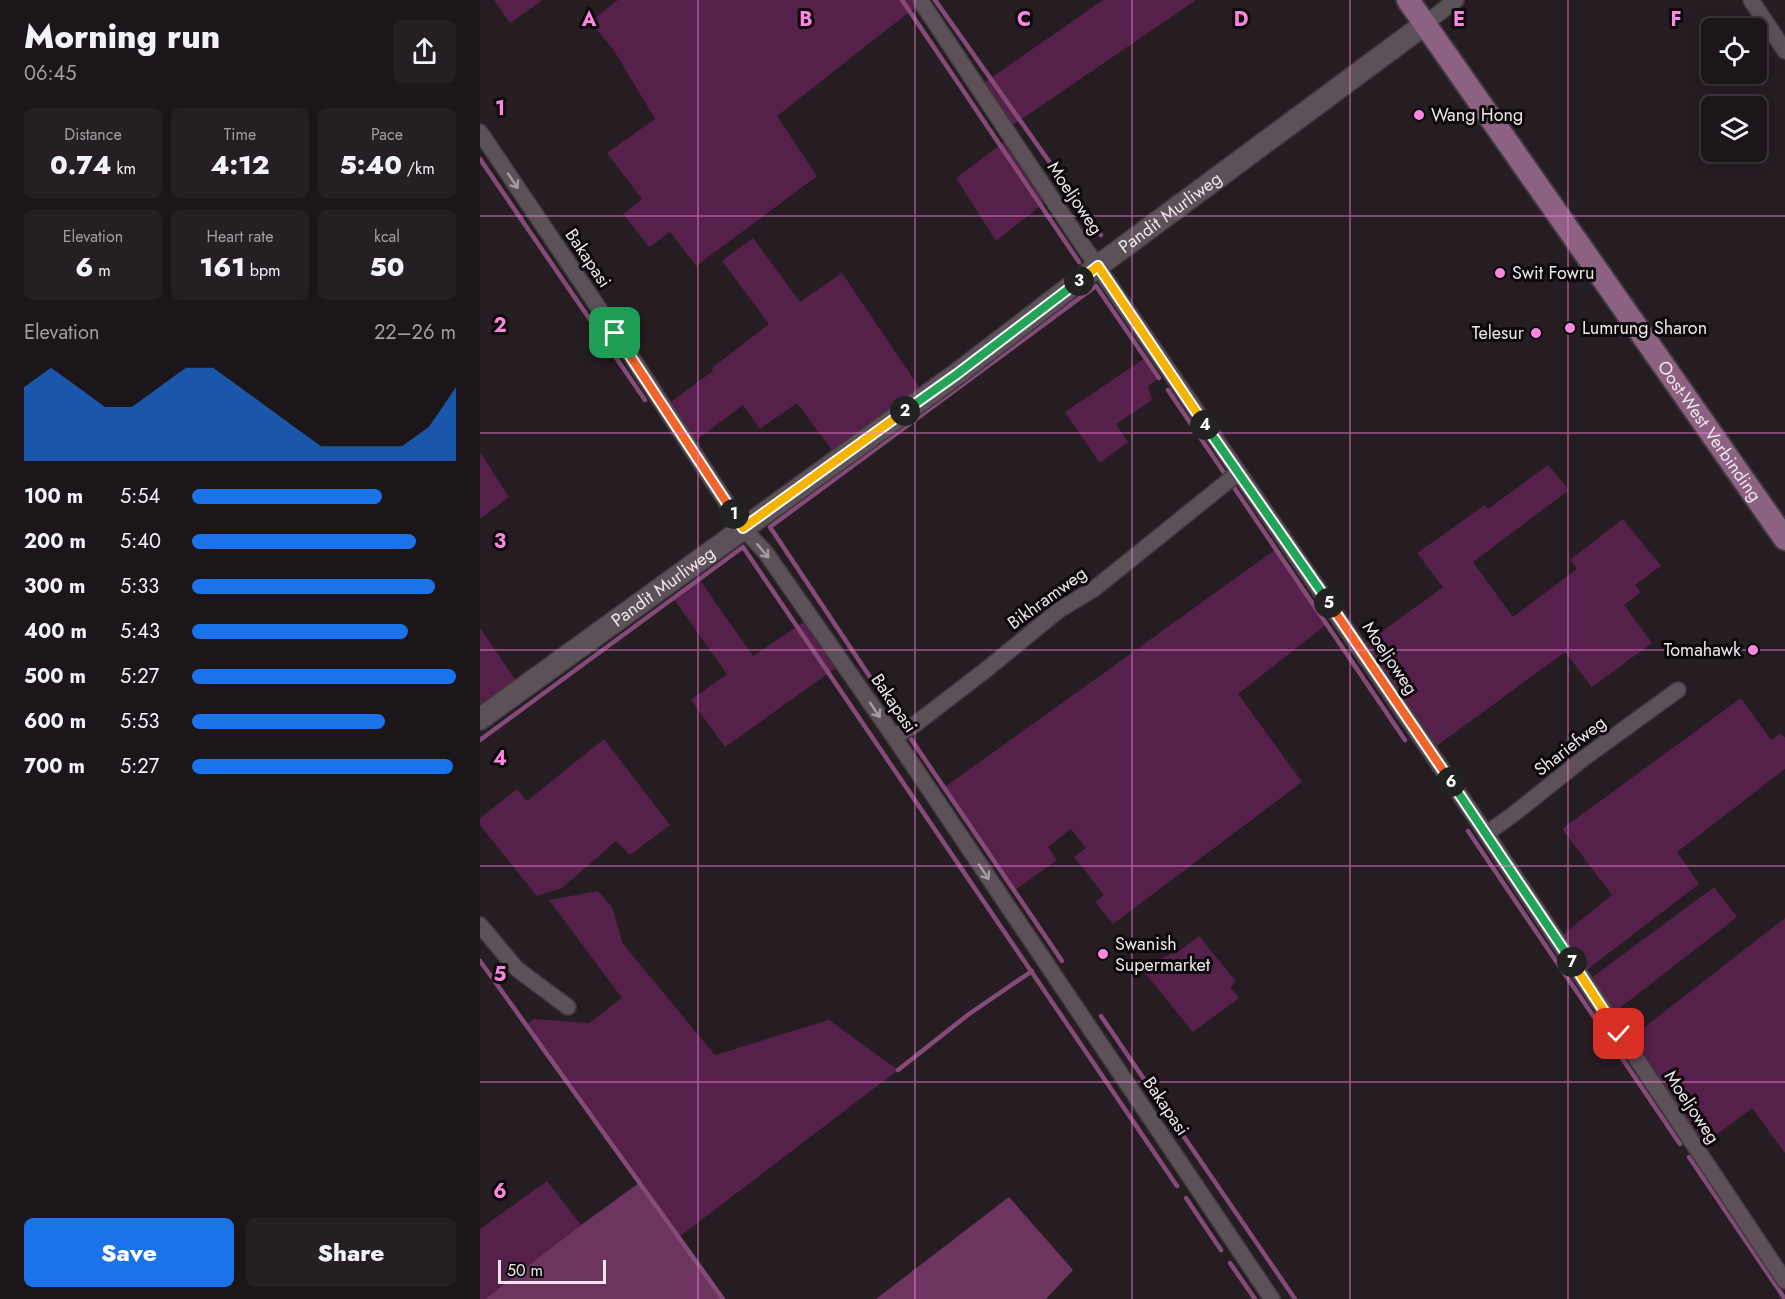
<!DOCTYPE html>
<html lang="en">
<head>
<meta charset="utf-8">
<style>
	:root { --surface:#1c161a; --page:#251f23; --text:#f1f3f6; --muted:#a09fa2; --line:#3a3539; --accent:#1a73e8 }
	body { margin:0; font-family:Jost,sans-serif; background:var(--page); color:var(--text); height:100vh; display:flex; flex-direction:column; font-size:22px; white-space:nowrap }
	* { box-sizing:border-box; margin:0 }
	p { font-size:20px; color:var(--muted) }
	.icon { flex:none; width:33px; height:33px; fill:none; stroke:currentColor; stroke-width:2; stroke-linecap:round; stroke-linejoin:round }
	.map { position:relative; flex:1; overflow:hidden }
	.drawer { display:flex; flex-direction:column; background:var(--surface); width:480px }
	.drawer>* { flex:none }
	.buttons { position:absolute; left:1221px; top:18px; display:grid; gap:12px }
	.buttons a { display:grid; place-items:center; width:66px; height:66px; border-radius:9px; background:var(--surface); box-shadow:0 3px 15px #0003,0 0 0 2px var(--line); font-size:30px }
	.scale { position:absolute; left:18px; bottom:15px; width:108px; box-sizing:border-box; padding-left:6px; border:3px solid #ece5ea; border-top:0; font-size:16px; line-height:21px; white-space:nowrap; color:#ece5ea; -webkit-text-stroke:4px #0c080b; paint-order:stroke }
	.pin { position:absolute; display:grid; place-items:center; width:51px; height:51px; color:#fff; margin:-26px; border-radius:12px; box-shadow:0 3px 9px #0006 }
	.km { position:absolute; width:30px; height:30px; margin:-15px; border-radius:50%; background:#222; color:#fff; font-size:16px; line-height:30px; text-align:center }
	.round { display:grid; place-items:center; flex:none; width:63px; height:63px; border-radius:9px; background:var(--page) }
	.overview { display:flex; align-items:center; justify-content:space-between; height:102px; padding:0 24px }
	h1 { font-size:33px; font-weight:800; line-height:45px }
	.metrics { display:grid; grid-template-columns:repeat(3,1fr); gap:9px; height:102px; padding:6px 24px }
	.metrics div { display:grid; align-content:center; border-radius:9px; background:var(--page); text-align:center }
	.metrics b { font-size:26px; font-weight:800 }
	.metrics small { font-size:16px; font-weight:400 }
	.metrics p { font-size:16px }
	.chart { height:168px; padding:12px 24px }
	.chart p { display:flex; justify-content:space-between }
	.chart svg { width:100%; height:108px; margin-top:6px; fill:var(--accent); opacity:.7 }
	.button { display:flex; gap:12px; margin-top:auto; padding:12px 24px }
	.button a { flex:1; height:69px; border-radius:9px; background:var(--accent); color:#fff; font-size:24px; font-weight:800; line-height:69px; text-align:center }
	.button a+a { background:var(--page); color:var(--text) }
	ul { padding:0 24px; list-style:none; font-size:20px }
	li { display:grid; grid-template-columns:96px 72px 1fr; align-items:center; height:45px }
	li i { height:15px; border-radius:8px; background:var(--accent) }
	main { display:flex; flex:1; min-height:0 }
	.map>svg:first-child { display:block }
	.green { fill:#552049 }
	.forest { fill:#6d3460 }
	.lines { fill:none; stroke-linecap:round; stroke-linejoin:round }
	.stream { stroke:#854a77; stroke-width:4.5 }
	.street-casing { stroke:#40383e; stroke-width:18 }
	.secondary-casing { stroke:#40383e; stroke-width:24 }
	.primary-casing { stroke:#40383e; stroke-width:26 }
	.street { stroke:#5c5158; stroke-width:15 }
	.secondary { stroke:#5c5158; stroke-width:21 }
	.primary { stroke:#8d6181; stroke-width:22 }
	.oneway { stroke:#a49ba1 }
	.split-1-casing { stroke:#fff; stroke-width:12 }
	.split-2-casing { stroke:#fff; stroke-width:12 }
	.split-3-casing { stroke:#fff; stroke-width:12 }
	.split-4-casing { stroke:#fff; stroke-width:12 }
	.split-5-casing { stroke:#fff; stroke-width:12 }
	.split-6-casing { stroke:#fff; stroke-width:12 }
	.split-7-casing { stroke:#fff; stroke-width:12 }
	.split-8-casing { stroke:#fff; stroke-width:12 }
	.split-1 { stroke:#f0652b; stroke-width:8 }
	.split-2 { stroke:#f5b400; stroke-width:8 }
	.split-3 { stroke:#22a559; stroke-width:8 }
	.split-4 { stroke:#f5b400; stroke-width:8 }
	.split-5 { stroke:#22a559; stroke-width:8 }
	.split-6 { stroke:#f0652b; stroke-width:8 }
	.split-7 { stroke:#22a559; stroke-width:8 }
	.split-8 { stroke:#f5b400; stroke-width:8 }
	.grid { fill:none; stroke:#fd86e1; stroke-width:1.5; stroke-opacity:0.55 }
	.poi-dot { fill:#fd86e1; stroke:#0c080b; stroke-width:2 }
	.labels { text-anchor:middle; stroke-width:6; stroke-linejoin:round; paint-order:stroke }
	.poi-label { font-size:18px; fill:#ece5ea; stroke:#0c080b; text-anchor:start }
	.street-label { font-size:18px; fill:#ece5ea; stroke:#0c080b }
	.grid-label { font-size:20px; text-anchor:middle; font-weight:bold; fill:#fd86e1; stroke:#0c080b; stroke-width:6; stroke-linejoin:round; paint-order:stroke }
</style>
</head>
<body>
<main>
<section class="drawer">
<div class="overview"><div><h1>Morning run</h1><p>06:45</p></div><a class="round"><svg class="icon" aria-label="share" viewBox="0 0 24 24"><path d="M12 15V3M7 8l5-5 5 5M5 13v7h14v-7"/></svg></a></div>
<div class="metrics">
<div><p>Distance</p><b>0.74<small> km</small></b></div>
<div><p>Time</p><b>4:12</b></div>
<div><p>Pace</p><b>5:40<small> /km</small></b></div>
</div>
<div class="metrics">
<div><p>Elevation</p><b>6<small> m</small></b></div>
<div><p>Heart rate</p><b>161<small> bpm</small></b></div>
<div><p>kcal</p><b>50</b></div>
</div>
<div class="chart"><p><span>Elevation</span>22–26 m</p>
<svg viewBox="0 0 160 44" preserveAspectRatio="none"><path d="M0 44V14L10 6L20 14L30 22L40 22L50 14L60 6L70 6L80 14L90 22L100 30L110 38L120 38L130 38L140 38L150 30L160 14V44z"/></svg>
</div>
<ul>
<li><b>100 m</b>5:54<i style="width:72%"></i></li>
<li><b>200 m</b>5:40<i style="width:85%"></i></li>
<li><b>300 m</b>5:33<i style="width:92%"></i></li>
<li><b>400 m</b>5:43<i style="width:82%"></i></li>
<li><b>500 m</b>5:27<i style="width:100%"></i></li>
<li><b>600 m</b>5:53<i style="width:73%"></i></li>
<li><b>700 m</b>5:27<i style="width:99%"></i></li>
</ul>
<div class="button"><a>Save</a><a>Share</a></div>
</section>
<div class="map">
<svg width="1305" height="1299" viewBox="0 0 1305 1299">
	<rect width="100%" height="100%" fill="#261d23"/>
	<path class="green" d="M14,0H63L30,23Z
		M138,0H435L438,5L297,116L337,176L216,266L190,232L169,247L143,214L162,199L127,153L175,119L133,49L110,22Z
		M623,0H716L530,127L501,85Z
		M528,139L568,200L516,241L476,178Z
		M273,238L320,302L362,273L441,390L354,453L317,403L280,429L263,405L215,441L189,403L233,371L232,368L289,324L242,261Z
		M665,358L679,378L668,386L672,400L636,424L648,442L620,463L585,412Z
		M0,452L29,497L0,519Z
		M1068,465L1089,490L993,562L1033,617L1097,569L1090,560L1143,519L1181,566L1155,585L1161,592L1144,605L1172,643L1112,687L1085,652L954,748L882,646L963,587L937,553L1005,505L1008,509Z
		M796,549L847,624L758,694L822,782L633,924L615,902L624,895L594,857L606,848L591,829L568,847L577,860L535,890L465,787Z
		M219,579L273,656L325,621L357,667L245,747L211,700L247,674L193,598Z
		M0,628L37,682L0,709Z
		M1261,698L1291,740L1301,733L1305,738V769L1197,852L1219,884L1104,972L1080,937L1132,895L1082,829Z
		M124,739L190,825L150,855L136,841L82,888L57,896L0,825V818L37,789L47,801Z
		M1234,887L1257,917L1132,1014L1110,979Z
		M118,891L132,907L143,944L235,1055L349,1020L418,1070L199,1237L46,1025L54,1019L109,1023L142,998L69,900Z
		M1305,918V1153L1272,1108L1219,1148L1148,1040Z
		M719,936L756,981L750,987L759,998L713,1032L664,972L682,958L699,951Z
		M67,1181L101,1225L5,1299H0V1229Z"/>
	<path class="forest" d="M159,1183L242,1299H5L101,1225Z
		M529,1197L593,1270L566,1299H396Z"/>
	<g class="lines">
		<path class="stream" d="M422,0L599,262
			M455,0L621,235
			M0,159L165,400
			M688,390L925,740
			M418,719L290,527L616,286L679,378
			M431,739L582,961
			M0,740L263,547L697,1186
			M988,831L1200,1144
			M0,961L243,1299
			M621,1016L685,1110
			M418,1070L489,1014L552,971
			M698,1128L815,1299
			M1209,1157L1305,1299
			M706,1198L741,1250
			M750,1263L775,1299"/>
		<defs>
			<path id="street" d="M440,0L600,241L995,817L1305,1281
				M1271,0L1305,51
				M945,24L976,0
				M0,132L149,353L263,528L286,553L414,737L792,1299
				M414,737L434,725L507,669L579,610L614,589L758,473
				M1006,834L1035,813L1104,758L1198,690
				M0,925L37,969L88,1007"/>
			<g id="secondary">
				<path id="s1" d="M0,719L477,374L618,266L945,24"/>
			</g>
			<g id="primary">
				<path id="s2" d="M928,0L1305,539"/>
			</g>
		</defs>
		<use href="#street" class="street-casing"/>
		<use href="#secondary" class="secondary-casing"/>
		<use href="#primary" class="primary-casing"/>
		<use href="#street" class="street"/>
		<use href="#secondary" class="secondary"/>
		<use href="#primary" class="primary"/>
	</g>
	<defs><path id="oneway-shaft" d="M-6 0H5M1.5-3L5.5 0L1.5 3" fill="none" stroke-width="1.6" stroke-linecap="round" stroke-linejoin="round" transform="scale(1.5)"/></defs>
	<g class="oneway">
		<use href="#oneway-shaft" transform="translate(33 181) rotate(56)"/>
		<use href="#oneway-shaft" transform="translate(283 551) rotate(50)"/>
		<use href="#oneway-shaft" transform="translate(395 710) rotate(56)"/>
		<use href="#oneway-shaft" transform="translate(504 872) rotate(56)"/>
	</g>
	<g class="lines">
		<defs>
			<path id="split-1" d="M135,333L254,514"/>
			<path id="split-2" d="M254,514L263,528L425,411"/>
			<path id="split-3" d="M425,411L477,374L599,281"/>
			<path id="split-4" d="M599,281L618,266L725,425"/>
			<path id="split-5" d="M725,425L849,603"/>
			<path id="split-6" d="M849,603L971,782"/>
			<path id="split-7" d="M971,782L1092,962"/>
			<path id="split-8" d="M1092,962L1139,1034"/>
		</defs>
		<use href="#split-1" class="split-1-casing"/>
		<use href="#split-2" class="split-2-casing"/>
		<use href="#split-3" class="split-3-casing"/>
		<use href="#split-4" class="split-4-casing"/>
		<use href="#split-5" class="split-5-casing"/>
		<use href="#split-6" class="split-6-casing"/>
		<use href="#split-7" class="split-7-casing"/>
		<use href="#split-8" class="split-8-casing"/>
		<use href="#split-1" class="split-1"/>
		<use href="#split-2" class="split-2"/>
		<use href="#split-3" class="split-3"/>
		<use href="#split-4" class="split-4"/>
		<use href="#split-5" class="split-5"/>
		<use href="#split-6" class="split-6"/>
		<use href="#split-7" class="split-7"/>
		<use href="#split-8" class="split-8"/>
	</g>
	<path class="grid" d="M218,0V1299M435,0V1299M652,0V1299M870,0V1299M1088,0V1299M0,216H1305M0,433H1305M0,650H1305M0,866H1305M0,1082H1305"/>
	<g class="poi-dot">
		<circle cx="939" cy="115" r="6"/>
		<circle cx="1020" cy="273" r="6"/>
		<circle cx="1090" cy="328" r="6"/>
		<circle cx="1056" cy="333" r="6"/>
		<circle cx="1273" cy="650" r="6"/>
		<circle cx="623" cy="954" r="6"/>
	</g>
	<g class="labels">
		<g class="poi-label">
			<text x="951" y="121">Wang Hong</text>
			<text x="1032" y="279">Swit Fowru</text>
			<text x="1102" y="334">Lumrung Sharon</text>
			<text x="1044" y="339" text-anchor="end">Telesur</text>
			<text x="1261" y="656" text-anchor="end">Tomahawk</text>
			<text x="635" y="950">Swanish<tspan x="635" dy="21">Supermarket</tspan></text>
		</g>
		<g class="street-label">
			<text transform="translate(595 198) rotate(56)" y="6">Moeljoweg</text>
			<text dy="6" stroke="none"><textPath href="#s1" startOffset="856">Pandit Murliweg</textPath></text>
			<text transform="translate(108 258) rotate(56)" y="6">Bakapasi</text>
			<text dy="6" stroke="none"><textPath href="#s2" startOffset="526">Oost-West Verbinding</textPath></text>
			<text dy="6" stroke="none"><textPath href="#s1" startOffset="226">Pandit Murliweg</textPath></text>
			<text transform="translate(567 598) rotate(-36)" y="6">Bikhramweg</text>
			<text transform="translate(910 658) rotate(56)" y="6">Moeljoweg</text>
			<text transform="translate(414 703) rotate(56)" y="6">Bakapasi</text>
			<text transform="translate(1090 746) rotate(-38)" y="6">Shariefweg</text>
			<text transform="translate(686 1106) rotate(56)" y="6">Bakapasi</text>
			<text transform="translate(1212 1107) rotate(56)" y="6">Moeljoweg</text>
		</g>
	</g>
	<g class="grid-label">
		<text x="109" y="26">A</text>
		<text x="326" y="26">B</text>
		<text x="544" y="26">C</text>
		<text x="761" y="26">D</text>
		<text x="979" y="26">E</text>
		<text x="1196" y="26">F</text>
		<text x="20" y="115">1</text>
		<text x="20" y="332">2</text>
		<text x="20" y="548">3</text>
		<text x="20" y="765">4</text>
		<text x="20" y="981">5</text>
		<text x="20" y="1198">6</text>
	</g>
</svg>
<div class="buttons">
<a><svg class="icon" aria-label="locate" viewBox="0 0 24 24"><circle cx="12" cy="12" r="6"/><path d="M12 2v4M12 18v4M2 12h4M18 12h4"/></svg></a>
<a><svg class="icon" aria-label="layers" viewBox="0 0 24 24"><path d="M12 4l9 5-9 5-9-5zM3 14l9 5 9-5"/></svg></a>
</div>
<div class="scale">50 m</div>
<div class="pin" style="left:135px;top:333px;background:#1e9e55"><svg class="icon" aria-label="arrive" viewBox="0 0 24 24"><path d="M6 21V4h12l-3 4 3 4H6"/></svg></div>
<div class="pin" style="left:1139px;top:1034px;background:#d93025"><svg class="icon" aria-label="check" viewBox="0 0 24 24"><path d="M5 12l5 5 9-10"/></svg></div>
<b class="km" style="left:254px;top:514px">1</b>
<b class="km" style="left:425px;top:411px">2</b>
<b class="km" style="left:599px;top:281px">3</b>
<b class="km" style="left:725px;top:425px">4</b>
<b class="km" style="left:849px;top:603px">5</b>
<b class="km" style="left:971px;top:782px">6</b>
<b class="km" style="left:1092px;top:962px">7</b>
</div>
</main>
</body>
</html>
